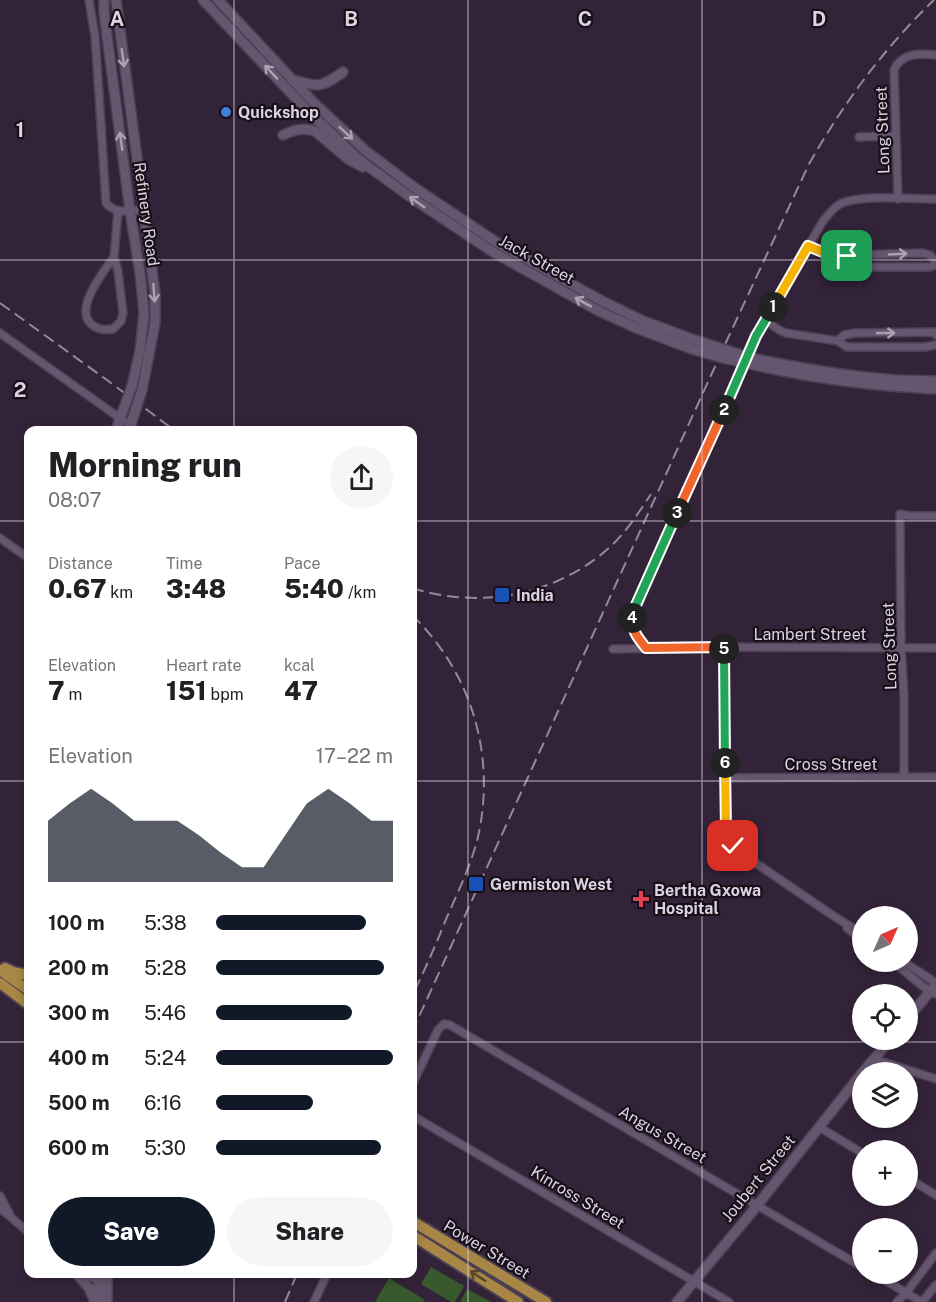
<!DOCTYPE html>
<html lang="en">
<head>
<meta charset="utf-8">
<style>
	:root { --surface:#fff; --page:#f6f6f6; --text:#202124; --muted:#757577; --accent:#111827 }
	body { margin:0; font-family:"Public Sans",sans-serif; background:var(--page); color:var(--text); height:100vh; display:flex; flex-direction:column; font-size:22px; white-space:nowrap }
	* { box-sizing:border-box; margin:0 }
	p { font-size:20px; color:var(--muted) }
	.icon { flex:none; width:33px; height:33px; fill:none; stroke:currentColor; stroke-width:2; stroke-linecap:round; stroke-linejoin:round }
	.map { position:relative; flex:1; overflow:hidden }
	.details { position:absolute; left:24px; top:426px; width:393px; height:852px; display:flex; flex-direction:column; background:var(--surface); border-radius:12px; box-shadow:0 3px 9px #0003 }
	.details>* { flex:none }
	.needle { width:39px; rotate:45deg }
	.controls { position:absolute; left:852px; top:906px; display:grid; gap:12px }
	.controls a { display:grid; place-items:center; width:66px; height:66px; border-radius:50%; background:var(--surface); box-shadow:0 3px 9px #0003; font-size:30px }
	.pin { position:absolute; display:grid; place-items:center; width:51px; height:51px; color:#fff; margin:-26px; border-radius:12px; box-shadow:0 3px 9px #0006 }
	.km { position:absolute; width:30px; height:30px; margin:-15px; border-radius:50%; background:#222; color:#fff; font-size:16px; line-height:30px; text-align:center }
	.round { display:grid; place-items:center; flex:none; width:63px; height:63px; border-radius:32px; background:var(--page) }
	.headline { display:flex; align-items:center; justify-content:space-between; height:102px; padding:0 24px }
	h1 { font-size:33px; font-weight:800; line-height:45px }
	.figures { display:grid; grid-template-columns:repeat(3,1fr); gap:9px; height:102px; padding:6px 24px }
	.figures div { display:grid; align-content:center }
	.figures b { font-size:26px; font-weight:800 }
	.figures small { font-size:16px; font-weight:400 }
	.figures p { font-size:16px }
	.chart { height:168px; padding:12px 24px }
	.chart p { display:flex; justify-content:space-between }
	.chart svg { width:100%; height:108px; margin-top:6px; fill:var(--accent); opacity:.7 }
	.action { display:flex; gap:12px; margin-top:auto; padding:12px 24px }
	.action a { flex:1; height:69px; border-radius:36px; background:var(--accent); color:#fff; font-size:24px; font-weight:800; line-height:69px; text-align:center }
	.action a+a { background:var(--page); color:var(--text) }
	ul { padding:0 24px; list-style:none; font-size:20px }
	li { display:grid; grid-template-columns:96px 72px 1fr; align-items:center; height:45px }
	li i { height:15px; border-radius:8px; background:var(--accent) }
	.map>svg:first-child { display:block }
	.green { fill:#38592b }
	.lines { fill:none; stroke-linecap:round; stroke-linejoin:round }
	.street-casing { stroke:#4c3f52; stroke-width:10 }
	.secondary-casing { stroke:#4c3f52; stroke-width:12 }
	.primary-casing { stroke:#4c3f52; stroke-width:14 }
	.street { stroke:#66556e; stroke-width:7 }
	.secondary { stroke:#66556e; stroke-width:9 }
	.primary { stroke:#a78646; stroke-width:10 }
	.rail { stroke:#948899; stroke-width:2; stroke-dasharray:12 6; stroke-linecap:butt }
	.secondary-bridge-casing { stroke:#4c3f52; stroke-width:12; stroke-linecap:butt }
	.secondary-bridge { stroke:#66556e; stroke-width:9 }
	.oneway { stroke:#ada0b2 }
	.oneway2 { stroke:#58452e }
	.split-1-casing { stroke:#fff; stroke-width:12 }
	.split-2-casing { stroke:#fff; stroke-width:12 }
	.split-3-casing { stroke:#fff; stroke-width:12 }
	.split-4-casing { stroke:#fff; stroke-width:12 }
	.split-5-casing { stroke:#fff; stroke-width:12 }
	.split-6-casing { stroke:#fff; stroke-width:12 }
	.split-7-casing { stroke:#fff; stroke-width:12 }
	.split-1 { stroke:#f5b400; stroke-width:8 }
	.split-2 { stroke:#22a559; stroke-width:8 }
	.split-3 { stroke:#f0652b; stroke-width:8 }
	.split-4 { stroke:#22a559; stroke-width:8 }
	.split-5 { stroke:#f0652b; stroke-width:8 }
	.split-6 { stroke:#22a559; stroke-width:8 }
	.split-7 { stroke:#f5b400; stroke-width:8 }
	.grid { fill:none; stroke:#dcd2e0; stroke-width:1.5; stroke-opacity:0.55 }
	.shop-dot { fill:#3f7fe0; stroke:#17101a; stroke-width:2 }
	.transit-dot { fill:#1a4fb4; stroke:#17101a; stroke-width:2 }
	.health-dot { fill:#e0444e; stroke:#17101a; stroke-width:2 }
	.labels { text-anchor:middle; stroke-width:4.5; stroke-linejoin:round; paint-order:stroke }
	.poi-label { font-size:16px; font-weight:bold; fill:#dcd2e0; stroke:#17101a; text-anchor:start }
	.street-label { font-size:16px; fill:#dcd2e0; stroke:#17101a }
	.grid-label { font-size:20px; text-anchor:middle; font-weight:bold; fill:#dcd2e0; stroke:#17101a; stroke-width:4.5; stroke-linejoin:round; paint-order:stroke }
</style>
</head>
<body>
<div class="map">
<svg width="936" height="1302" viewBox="0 0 936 1302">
	<rect width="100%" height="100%" fill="#332339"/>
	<path class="green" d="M431,1267L464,1286L455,1302H451L421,1284Z
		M389,1278L425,1300L423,1302H375Z
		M467,1289L491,1302H460Z"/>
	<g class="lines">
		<defs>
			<path id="street" d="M89,0L95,36L98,79L106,203C116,215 131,211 145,209
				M859,137L896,136
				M898,199L894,70C901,53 920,53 936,55
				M808,246L842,260L850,267H930L933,266L935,261L930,255L923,253L850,255L842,260
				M114,257C104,271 74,308 91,324C98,330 104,330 113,329L121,321L123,313L118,271L114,257L118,211
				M765,320L779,330L786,333L838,341L847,347H925L936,345
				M0,333L131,426
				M838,341L844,335L855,333L934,332L936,335
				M0,538L28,558
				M724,647L726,831L730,843L738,851L829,913L862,934
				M647,648C637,637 632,629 632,614L734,389L756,336L823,221C828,215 833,208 840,204C859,194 913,199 936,199
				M613,649L724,647L936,648
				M904,777V695L901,647L900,514L909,516H936
				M725,778L936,777
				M847,928L862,940
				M893,962L930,992L936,994
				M904,962L936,983
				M874,1059L936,1079
				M412,1085L438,1030L444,1024L450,1025L862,1267
				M413,1116L729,1302
				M819,1127L862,1153
				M908,1178L936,1195
				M0,1196L9,1213
				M0,1208L28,1232
				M80,1274L89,1277L101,1279
				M874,1274L922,1302
				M314,1302L327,1274
				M897,1302L906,1293L936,1253
				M922,1302L936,1285"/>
			<path id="secondary" d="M104,0V13L130,211L140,273L144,313L140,351L132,386
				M116,0L155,293V323L142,390
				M203,0L308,111L358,159L409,196L493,252L597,310L636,328L689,348
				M218,0L315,104L366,151L415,188L499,244L602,301L641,320L692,339
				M294,80C319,88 322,87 343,72
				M283,135C294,130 303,127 315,131L348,159L363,167
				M751,358C795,367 840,375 885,379C902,381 919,380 936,381
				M750,364C813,379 871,386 936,389
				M116,430L122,413
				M129,430L132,421
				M908,1018L936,984
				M863,1072L890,1040
				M77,1274L89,1288L95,1302
				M98,1301V1274
				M107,1302V1274
				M677,1302L752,1212L862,1073"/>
			<path id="primary" d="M5,968L13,972L28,975
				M0,970L28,990
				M0,983L28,1004
				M412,1221L546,1302
				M412,1235L518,1302"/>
		</defs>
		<use href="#street" class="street-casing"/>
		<use href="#secondary" class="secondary-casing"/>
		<use href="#primary" class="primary-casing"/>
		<use href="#street" class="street"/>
		<use href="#secondary" class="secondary"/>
		<use href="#primary" class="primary"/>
		<path class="rail" d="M0,303L107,380L174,430
			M412,588C481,610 558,595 611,546C627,531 639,512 651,494
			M412,615C473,674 497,759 477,841C470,867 458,892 447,917C436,944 425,970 412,996
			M412,1032L728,338L809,164C843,104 884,48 934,0
			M285,1302L297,1274"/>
		<defs>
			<path id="secondary-bridge" d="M692,339L751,358
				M689,348L719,357L750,364
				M122,413L132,386
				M132,421L142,390"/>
		</defs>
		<use href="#secondary-bridge" class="secondary-bridge-casing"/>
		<use href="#secondary-bridge" class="secondary-bridge"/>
	</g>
	<defs><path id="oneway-shaft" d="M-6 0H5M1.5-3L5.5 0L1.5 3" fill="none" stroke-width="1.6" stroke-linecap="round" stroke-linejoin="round" transform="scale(1.5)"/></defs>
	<g class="oneway">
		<use href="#oneway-shaft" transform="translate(123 58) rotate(82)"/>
		<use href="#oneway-shaft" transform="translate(271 72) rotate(-133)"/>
		<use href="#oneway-shaft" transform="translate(346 133) rotate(43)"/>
		<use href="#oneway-shaft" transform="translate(121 141) rotate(-98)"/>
		<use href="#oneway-shaft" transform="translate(417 202) rotate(-145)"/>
		<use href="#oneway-shaft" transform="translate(898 254) rotate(-3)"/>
		<use href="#oneway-shaft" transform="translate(154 293) rotate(86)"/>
		<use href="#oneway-shaft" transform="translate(583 302) rotate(-151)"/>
		<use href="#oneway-shaft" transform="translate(886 333)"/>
	</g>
	<use class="oneway2" href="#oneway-shaft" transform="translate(478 1276) rotate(-147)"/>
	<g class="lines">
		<defs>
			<path id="split-1" d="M773,307L808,246L842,260L847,256"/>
			<path id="split-2" d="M724,410L756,336L773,307"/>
			<path id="split-3" d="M677,513L724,410"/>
			<path id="split-4" d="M632,618V614L677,513"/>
			<path id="split-5" d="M632,618C632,631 638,638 646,648L724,647V649"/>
			<path id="split-6" d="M724,649L725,763"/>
			<path id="split-7" d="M725,763L726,831L728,840L733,846"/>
		</defs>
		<use href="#split-1" class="split-1-casing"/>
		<use href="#split-2" class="split-2-casing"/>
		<use href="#split-3" class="split-3-casing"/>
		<use href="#split-4" class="split-4-casing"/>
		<use href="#split-5" class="split-5-casing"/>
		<use href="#split-6" class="split-6-casing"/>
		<use href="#split-7" class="split-7-casing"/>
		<use href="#split-1" class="split-1"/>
		<use href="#split-2" class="split-2"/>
		<use href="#split-3" class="split-3"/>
		<use href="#split-4" class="split-4"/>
		<use href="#split-5" class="split-5"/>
		<use href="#split-6" class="split-6"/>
		<use href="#split-7" class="split-7"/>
	</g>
	<path class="grid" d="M234,0V430M468,0V1302M702,0V1302M0,260H936M0,521H28M412,521H936M0,781H28M412,781H936M0,1042H28M412,1042H936M234,1274V1302"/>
	<circle class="shop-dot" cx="226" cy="112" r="6"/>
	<g class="transit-dot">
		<rect x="494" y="587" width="16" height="16" rx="3"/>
		<rect x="468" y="876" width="16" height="16" rx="3"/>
	</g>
	<path class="health-dot" d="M638 890h6v6h6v6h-6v6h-6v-6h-6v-6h6z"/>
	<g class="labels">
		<g class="poi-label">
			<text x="238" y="118">Quickshop</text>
			<text x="516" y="601">India</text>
			<text x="490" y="890">Germiston West</text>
			<text x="654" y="896">Bertha Gxowa<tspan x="654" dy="18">Hospital</tspan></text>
		</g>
		<g class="street-label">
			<text transform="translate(882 130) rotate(-92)" y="6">Long Street</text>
			<text transform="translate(147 214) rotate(82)" y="6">Refinery Road</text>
			<text transform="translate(537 259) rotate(29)" y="6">Jack Street</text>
			<text x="810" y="640">Lambert Street</text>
			<text transform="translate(889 646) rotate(-92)" y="6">Long Street</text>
			<text x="831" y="770">Cross Street</text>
			<text transform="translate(663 1134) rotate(30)" y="6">Angus Street</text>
			<text transform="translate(758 1178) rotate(-51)" y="6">Joubert Street</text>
			<text transform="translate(578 1197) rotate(31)" y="6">Kinross Street</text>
			<text transform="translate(487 1249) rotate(31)" y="6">Power Street</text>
		</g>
	</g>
	<g class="grid-label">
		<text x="117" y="26">A</text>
		<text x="351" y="26">B</text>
		<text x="585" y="26">C</text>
		<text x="819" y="26">D</text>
		<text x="20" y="137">1</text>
		<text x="20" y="397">2</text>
	</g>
</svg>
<div class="controls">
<a><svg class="needle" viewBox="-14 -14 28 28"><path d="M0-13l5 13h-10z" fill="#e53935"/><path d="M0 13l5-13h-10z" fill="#757577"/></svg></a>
<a><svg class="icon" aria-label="locate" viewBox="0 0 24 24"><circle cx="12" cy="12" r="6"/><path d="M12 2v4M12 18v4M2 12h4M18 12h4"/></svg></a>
<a><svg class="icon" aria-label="layers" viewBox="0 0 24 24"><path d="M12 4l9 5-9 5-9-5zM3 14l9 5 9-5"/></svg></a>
<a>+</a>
<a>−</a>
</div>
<div class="pin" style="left:847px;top:256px;background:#1e9e55"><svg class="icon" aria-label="arrive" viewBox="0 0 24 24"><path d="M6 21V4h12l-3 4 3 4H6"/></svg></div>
<div class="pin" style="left:733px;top:846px;background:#d93025"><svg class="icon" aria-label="check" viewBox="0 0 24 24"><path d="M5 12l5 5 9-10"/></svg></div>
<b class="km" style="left:773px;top:307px">1</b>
<b class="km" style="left:724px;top:410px">2</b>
<b class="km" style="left:677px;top:513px">3</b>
<b class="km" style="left:632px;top:618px">4</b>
<b class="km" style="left:724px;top:649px">5</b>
<b class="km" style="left:725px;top:763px">6</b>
<section class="details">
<div class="headline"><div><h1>Morning run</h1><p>08:07</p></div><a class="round"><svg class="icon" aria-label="share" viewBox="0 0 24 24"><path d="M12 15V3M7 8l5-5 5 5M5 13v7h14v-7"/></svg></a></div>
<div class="figures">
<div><p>Distance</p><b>0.67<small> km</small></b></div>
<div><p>Time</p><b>3:48</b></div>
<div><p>Pace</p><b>5:40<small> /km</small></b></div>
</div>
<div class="figures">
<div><p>Elevation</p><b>7<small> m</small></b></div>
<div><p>Heart rate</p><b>151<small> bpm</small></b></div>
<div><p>kcal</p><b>47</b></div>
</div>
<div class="chart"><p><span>Elevation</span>17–22 m</p>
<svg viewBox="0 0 160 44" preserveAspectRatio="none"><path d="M0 44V19L10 12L20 6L30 12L40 19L50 19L60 19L70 25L80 32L90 38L100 38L110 25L120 12L130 6L140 12L150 19L160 19V44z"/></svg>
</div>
<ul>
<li><b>100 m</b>5:38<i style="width:85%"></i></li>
<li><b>200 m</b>5:28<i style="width:95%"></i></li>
<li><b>300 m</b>5:46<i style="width:77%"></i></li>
<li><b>400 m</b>5:24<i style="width:100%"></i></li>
<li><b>500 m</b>6:16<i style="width:55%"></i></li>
<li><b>600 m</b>5:30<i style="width:93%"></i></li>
</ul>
<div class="action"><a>Save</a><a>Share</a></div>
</section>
</div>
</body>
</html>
